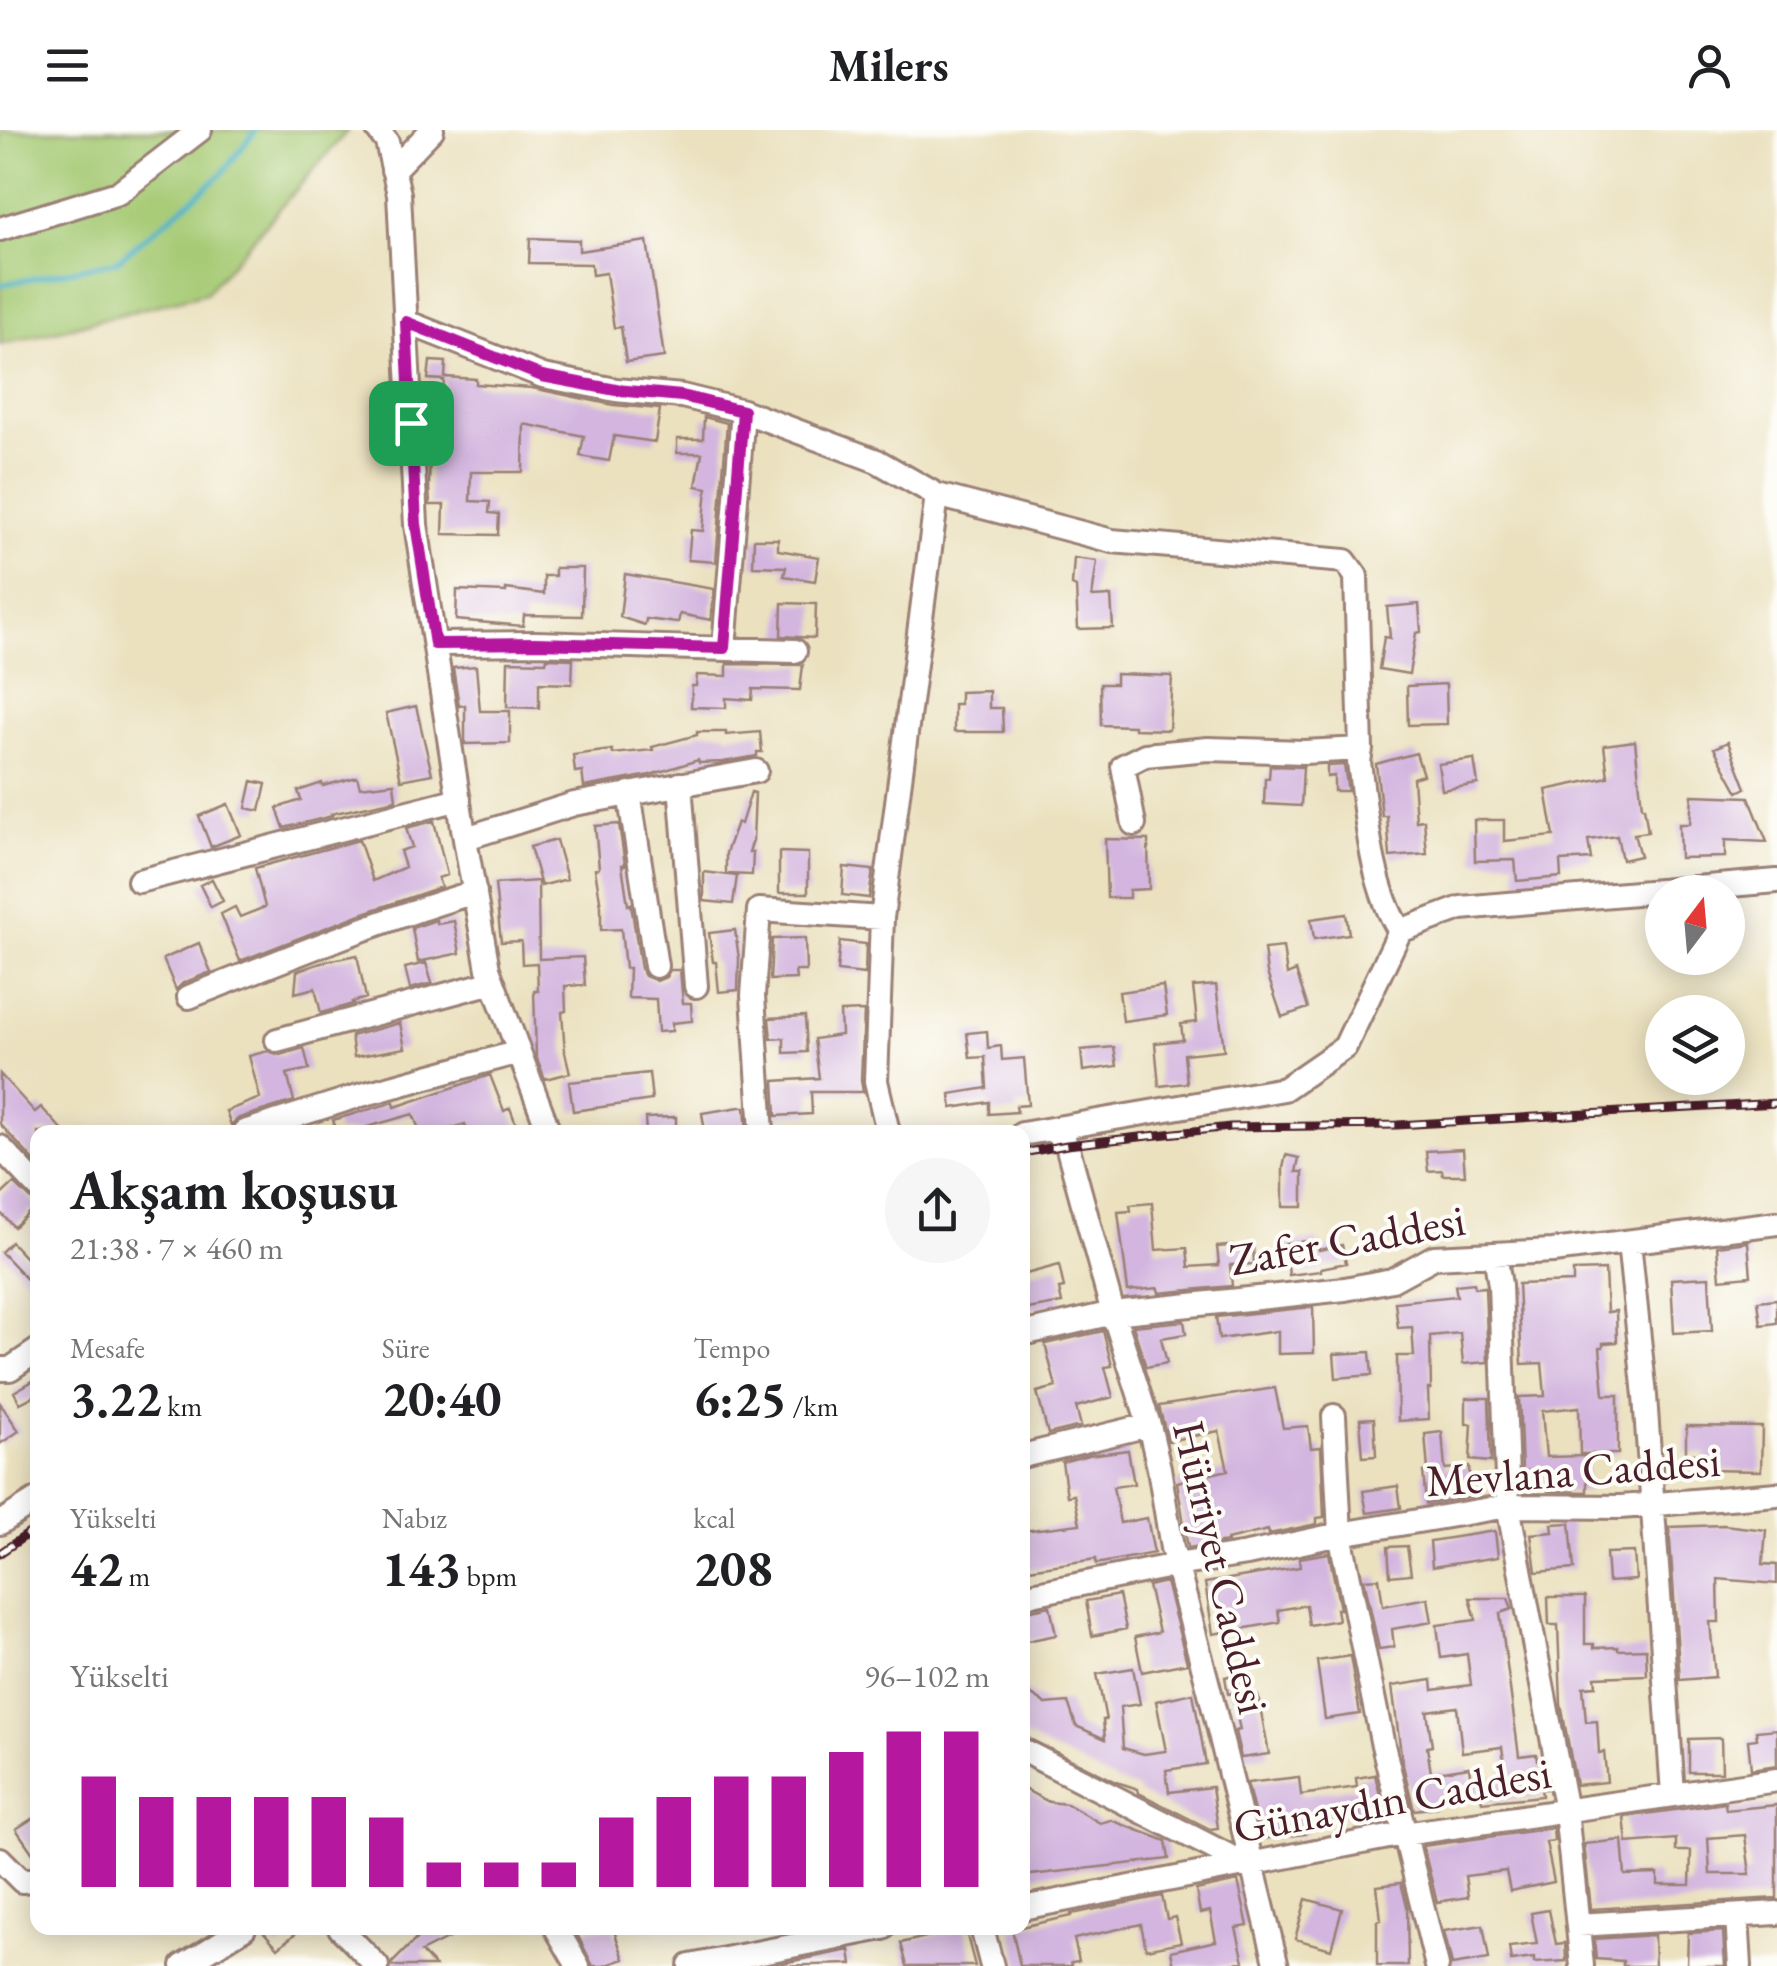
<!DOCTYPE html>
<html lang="tr">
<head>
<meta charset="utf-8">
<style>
	:root { --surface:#fff; --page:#f6f6f6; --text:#202124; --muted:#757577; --accent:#b5179e }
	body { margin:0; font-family:"EB Garamond",serif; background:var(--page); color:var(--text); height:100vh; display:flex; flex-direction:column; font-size:38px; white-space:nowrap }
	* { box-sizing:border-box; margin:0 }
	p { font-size:32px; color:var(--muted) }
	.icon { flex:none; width:55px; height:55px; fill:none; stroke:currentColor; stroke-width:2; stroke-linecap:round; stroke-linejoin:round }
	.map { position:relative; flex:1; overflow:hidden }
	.drawer { position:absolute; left:30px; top:995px; width:1000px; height:810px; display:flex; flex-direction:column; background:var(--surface); border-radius:20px; box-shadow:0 5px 25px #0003 }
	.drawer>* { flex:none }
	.needle { width:65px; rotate:16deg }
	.tools { position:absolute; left:1645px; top:745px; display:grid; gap:20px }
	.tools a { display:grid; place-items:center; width:100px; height:100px; border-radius:50%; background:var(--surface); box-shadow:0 5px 25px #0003; font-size:50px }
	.pin { position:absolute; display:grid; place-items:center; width:85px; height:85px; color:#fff; margin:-42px; border-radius:20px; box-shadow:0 5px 15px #0006 }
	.round { display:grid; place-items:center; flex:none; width:105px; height:105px; border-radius:52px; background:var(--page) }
	.headline { display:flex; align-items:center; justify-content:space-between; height:170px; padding:0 40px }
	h1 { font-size:55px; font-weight:700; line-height:75px }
	.figures { display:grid; grid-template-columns:repeat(3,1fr); gap:15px; height:170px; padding:10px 40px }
	.figures div { display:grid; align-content:center }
	.figures b { font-size:50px; font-weight:700 }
	.figures small { font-size:28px; font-weight:400 }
	.figures p { font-size:28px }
	.chart { height:280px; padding:20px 40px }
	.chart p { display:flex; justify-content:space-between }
	.chart svg { width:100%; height:180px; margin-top:10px; stroke:var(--accent); stroke-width:6 }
	header { display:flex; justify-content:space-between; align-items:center; height:130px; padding:0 40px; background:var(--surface); font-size:45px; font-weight:700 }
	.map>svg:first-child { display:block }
	.green { fill:#a6ca74; stroke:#787450; stroke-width:2.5 }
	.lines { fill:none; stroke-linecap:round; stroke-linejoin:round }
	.stream { stroke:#47b0c6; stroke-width:5 }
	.building { fill:#d3b5df; fill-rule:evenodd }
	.minor-casing { stroke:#9a8075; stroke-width:28 }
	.minor { stroke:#fff; stroke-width:22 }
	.rail-casing { stroke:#4a1f2b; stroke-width:9 }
	.rail { stroke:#fdfcf7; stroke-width:5; stroke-dasharray:15; stroke-linecap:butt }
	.route-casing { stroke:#fff; stroke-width:20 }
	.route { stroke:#b5179e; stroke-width:12 }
	.labels { text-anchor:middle; stroke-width:8; stroke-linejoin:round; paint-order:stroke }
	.street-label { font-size:45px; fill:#4a1f2b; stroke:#fdfcf7 }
</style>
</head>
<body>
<header><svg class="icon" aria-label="menu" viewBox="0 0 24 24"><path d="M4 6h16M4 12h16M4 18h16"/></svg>Milers<svg class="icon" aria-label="person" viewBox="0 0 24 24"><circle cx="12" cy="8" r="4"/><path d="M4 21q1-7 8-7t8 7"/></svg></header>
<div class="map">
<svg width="1777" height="1836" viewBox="0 0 1777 1836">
	<rect width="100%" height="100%" fill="#fdfcf7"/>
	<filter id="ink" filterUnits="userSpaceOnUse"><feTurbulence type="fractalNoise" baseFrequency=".01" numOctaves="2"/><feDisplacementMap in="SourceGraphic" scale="20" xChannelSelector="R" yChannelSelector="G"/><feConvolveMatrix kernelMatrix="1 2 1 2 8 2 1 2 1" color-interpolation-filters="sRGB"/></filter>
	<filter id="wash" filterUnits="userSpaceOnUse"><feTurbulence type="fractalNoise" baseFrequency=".0048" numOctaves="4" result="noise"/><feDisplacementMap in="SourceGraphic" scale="40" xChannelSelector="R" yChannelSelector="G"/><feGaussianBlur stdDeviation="2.25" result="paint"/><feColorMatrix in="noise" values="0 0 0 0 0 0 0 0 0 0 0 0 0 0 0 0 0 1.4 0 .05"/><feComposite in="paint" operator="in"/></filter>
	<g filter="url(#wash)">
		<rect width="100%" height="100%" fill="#ebe1bf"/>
		<path class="green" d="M0,0H348L206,163L0,215Z"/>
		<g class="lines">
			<path class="stream" d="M0,155L117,131L220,46L256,0"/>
		</g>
		<g id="blocks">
			<path class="building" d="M530,108L579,110V121L647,111L664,227L626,232L621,197L614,198L606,143L592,145L591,134L529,133Z
				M430,231L446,232L445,247L476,249V254L532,258L613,275L660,279L655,312L614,306L609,331L580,326L584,306L524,294L523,342H471L470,371L490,372L489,383L499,384L498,405L443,404L444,375H430L429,357L430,319H435L438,281H442L444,250L428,249Z
				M704,287L727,293L716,432L688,430L691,400L703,401L707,358L696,356L702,323H677V309H703Z
				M754,409H778V420L819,427L815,451L784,446L786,437L753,436Z
				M1074,428L1097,431L1092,467L1111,466L1113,498L1078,499L1076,457L1072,455Z
				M555,438H583L582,486L524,485L523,496L456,490L457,460L506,462V459L544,464V446H555Z
				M625,444L714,459L711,490L680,484L678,493L646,489L645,495L620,487Z
				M782,473L816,474L815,508L781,506Z
				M1419,474L1421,502L1416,503L1409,544L1379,539L1384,507L1390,508L1387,477Z
				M547,528L573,529L572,554L539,553V578L507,577L508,531L546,532Z
				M727,534L803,535L800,560L753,559L752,570L726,568V578L691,577L692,556H696L697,545L727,546Z
				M476,536L480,581H510V613L465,614V575L459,576L453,538Z
				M1116,544L1172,546L1169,600L1134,599V596L1101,595L1100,554H1116Z
				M1446,554L1447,594L1408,595L1407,556Z
				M989,561V578H1002L1003,602H954V574H960V562Z
				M416,576L432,644L401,650L386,583Z
				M697,602H726V605L760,602L762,622H757V626L723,632L699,633L698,630L650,645L584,657L582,641L575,642L573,625L612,620L613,624L653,620L652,617L697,605Z
				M1635,611L1642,677H1644L1648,702L1634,704L1640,726L1622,730L1617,706L1588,710L1591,729L1560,731L1561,747L1517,751L1515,730L1475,731L1474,690H1504V711L1554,706L1546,660L1608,647L1604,615Z
				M1728,612L1746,658L1738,662L1714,618Z
				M1416,623L1423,645L1413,648L1416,691L1424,690L1427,724L1390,727L1387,686H1382L1376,634Z
				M1474,629L1478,654L1442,660L1438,634Z
				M1344,635L1348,661H1334V646L1327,647V636Z
				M1270,636L1303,637L1301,676L1264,674L1265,648H1269Z
				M357,647L360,657L394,653L396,670L331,684L332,686L284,698L277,678L301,670L298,661L322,653L323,656Z
				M252,651L266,654L260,681L246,678Z
				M751,662L755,663L753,710L749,722H753L752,745L726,744V723L737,692L741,694Z
				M1692,665L1749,667L1767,712L1725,710V727L1680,728L1679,694H1690Z
				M228,674L241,705L211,717L199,686Z
				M434,691L447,745L438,748L441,757L361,784L240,831L221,784L235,777L240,787L265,777L255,738L359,710L373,751L405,737L400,721L412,717L406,698Z
				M619,694L625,735H622L628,775L631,774L641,839L645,846L657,851L666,847L670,840H680L683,873H691L692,891L672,893V901L658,902L656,869L628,868L629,838H625L621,799L601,800V776L595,739L599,738L595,696Z
				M1105,709L1148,710L1149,759L1129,760V768H1107Z
				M556,710L567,749L541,756L530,717Z
				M779,722L808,723V763H779Z
				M844,737L873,740L869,768L842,765Z
				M704,742L737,746L733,774L704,771Z
				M212,749L223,771L211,777L200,755Z
				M538,751L539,829L583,827L585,855L565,856L566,881L562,882L565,922L570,943L545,949L536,926L534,861H538L537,833L522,834L521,811L501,812L495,754Z
				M1346,784L1349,804L1314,809L1311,789Z
				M436,790L437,794L454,791L460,823L418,832L412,798Z
				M735,800L739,829L738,860L719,862L716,832H713L709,803Z
				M805,808L806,841H795L796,849L770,850L772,809Z
				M840,811L866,814L865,844L837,841Z
				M199,813L211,842L183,853L176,860L163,829Z
				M1283,817L1287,845L1296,841L1308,878L1282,887L1267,843L1264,819Z
				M357,825L366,868L352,872L353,874L321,883L315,858L295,863L297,841L327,831Z
				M426,833L432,853L410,859L405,838Z
				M1216,855L1224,920L1184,924L1187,953L1159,956L1155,913L1183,910L1181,894L1197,892L1193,857Z
				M1163,856L1167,885L1123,891L1119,862Z
				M864,881L861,950L863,962H811L812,984L776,986L774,951L819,948L814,909L841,905L840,882Z
				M805,886L807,922L784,923V908L771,909L769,888Z
				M400,893L405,918L354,927L351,906Z
				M987,901L988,918L1001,916L1002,930L1024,928L1028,975L1016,976L1017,982L989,984V972L952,978L950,964L987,958L985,927L970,928L967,903Z
				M1114,917L1117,936L1083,941L1081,920Z
				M304,918L309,939L287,944L294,971L239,988L231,995L226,981L260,968L249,926L268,921L280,925Z
				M649,943L652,970L573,981L569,952Z
				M0,944L35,982L41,977L64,1002H38V1035L0,994Z
				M490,945L504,981L510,978L519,1002H468L465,994L440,1002H420L413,984L367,997L369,1002H337L333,990L394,972L395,977Z
				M740,977H745L747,1002H705L702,983Z
				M676,987V1002H646L645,988Z
				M1463,1019L1465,1045H1443L1442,1040L1428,1041L1426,1021Z
				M1286,1025L1299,1028L1296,1042H1303V1077H1283V1038Z
				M14,1053L37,1075L14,1097L0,1082V1066Z
				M1152,1073L1156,1120L1187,1118L1189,1137L1219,1135L1217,1117L1253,1114L1254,1134L1230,1135L1232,1156L1159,1163L1158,1158L1128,1161L1118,1082L1131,1081L1130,1075Z
				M1317,1110L1319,1120L1342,1115L1346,1133L1321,1138V1141L1289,1145L1285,1113Z
				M11,1112L28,1130L38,1121V1161L1,1122Z
				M1748,1112L1751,1146L1720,1149L1717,1116Z
				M1059,1135L1064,1158L1059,1159L1062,1173L1022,1180V1145Z
				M1605,1140L1607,1182L1616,1181L1617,1212L1603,1213V1217H1600L1604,1265H1618V1324H1580L1579,1277L1542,1281L1546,1327L1587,1326V1362L1548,1361L1547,1341H1522L1519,1267L1545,1266L1542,1233L1522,1234L1518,1154L1573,1152V1141Z
				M1709,1147L1712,1201L1674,1203L1671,1149Z
				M1474,1153L1475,1158L1485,1157L1488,1232L1463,1234L1460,1203L1430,1206L1431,1259H1428L1429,1289L1398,1291L1397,1226H1414L1412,1197L1398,1198L1395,1172L1457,1166L1455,1155Z
				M1777,1169V1193L1761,1195L1758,1171Z
				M1313,1177L1314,1223L1278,1224V1201L1219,1209L1216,1187Z
				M1184,1191L1186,1204L1161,1208L1167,1233L1146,1237L1133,1196Z
				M1103,1201L1112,1236L1105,1237L1113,1267L1076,1277L1081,1296L1048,1304L1037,1262L1056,1257L1045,1214Z
				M1370,1222L1372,1245L1336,1248L1334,1224Z
				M38,1248V1264L20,1273L14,1262Z
				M1275,1258L1283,1298L1308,1296L1311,1318L1321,1317L1324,1387L1317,1388V1394L1269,1404L1268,1400L1227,1410V1412L1188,1418L1177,1352L1228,1340L1219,1301L1168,1311L1159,1276Z
				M1466,1268H1489L1491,1332L1470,1330L1472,1294H1466Z
				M0,1273L19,1301L0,1314Z
				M1374,1288L1376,1326L1363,1327L1360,1289Z
				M1686,1296L1762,1297L1761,1341L1705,1340V1324H1686Z
				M1442,1302L1445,1339L1469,1337L1471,1367L1426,1374L1423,1342L1428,1341L1425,1304Z
				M1128,1320L1134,1354L1113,1357L1120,1393L1147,1388L1154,1423L1096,1434V1429L1022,1440V1401L1080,1394L1074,1365L1067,1366L1062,1332L1089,1325Z
				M1398,1356L1401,1378L1367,1383L1363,1361Z
				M1570,1393L1574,1439L1536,1442L1531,1404L1553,1402L1552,1394Z
				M1724,1395L1766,1400L1763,1434L1777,1435V1454L1718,1449L1719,1492H1710L1715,1547L1680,1550L1669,1397Z
				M1495,1401L1498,1427L1432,1437L1430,1411Z
				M1407,1416L1411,1444L1390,1446L1388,1417Z
				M1634,1422L1636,1450L1608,1452L1606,1423Z
				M1329,1423L1340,1479H1336L1338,1490L1309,1495L1306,1475L1278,1480L1280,1492L1213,1504L1205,1453L1300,1437L1299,1428Z
				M1379,1448L1383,1476L1428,1468L1432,1492L1392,1499L1394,1517L1379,1519L1364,1449Z
				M1166,1452L1187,1533L1142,1542L1135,1507L1159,1502L1148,1456Z
				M1119,1465L1126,1499L1092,1506L1086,1471Z
				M1548,1467H1585V1514H1594V1518L1618,1517V1520L1646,1519L1647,1545L1595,1547L1596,1556L1583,1557L1586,1592L1597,1591L1599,1623L1604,1622L1607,1652L1576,1655L1561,1574L1558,1495H1549Z
				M1470,1468H1508L1512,1479L1500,1483L1519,1626L1536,1624L1537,1630L1541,1629L1546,1659H1541L1542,1666L1482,1672L1481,1663L1436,1670L1437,1677L1414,1680L1402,1631L1392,1556L1432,1550L1433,1560L1471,1555L1467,1524L1441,1528L1437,1495L1476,1490ZM1457,1577L1462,1622L1502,1617L1506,1645L1471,1651L1469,1637L1431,1643L1427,1617L1432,1616L1427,1581Z
				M1050,1476L1056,1505L1022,1512V1482Z
				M1350,1526L1360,1584L1325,1589L1317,1531Z
				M1133,1538L1140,1574L1120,1577L1123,1618L1144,1624L1166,1621L1156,1571L1193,1563L1206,1634L1166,1640L1169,1662L1212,1657L1218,1698L1210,1699L1139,1663L1138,1659L1117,1652L1022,1605V1559L1046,1574L1068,1572L1076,1596L1105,1609L1103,1590H1106L1097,1544Z
				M1246,1542L1251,1567L1258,1566L1269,1624L1241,1628L1235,1601L1240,1600L1232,1563L1228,1564L1225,1547Z
				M1777,1599V1635L1751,1639L1748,1610L1757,1609L1756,1601Z
				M1721,1608L1722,1642H1689V1609Z
				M1375,1645L1385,1685H1381L1382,1693L1361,1697L1359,1682L1305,1690L1306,1704L1261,1709L1247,1653L1299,1647L1301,1665L1357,1657L1356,1648Z
				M1022,1658L1049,1672L1067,1674L1100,1693L1111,1690L1166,1711L1169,1729L1022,1746Z
				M1725,1673L1726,1680L1777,1675V1768L1591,1779L1584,1714L1622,1710L1625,1745L1658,1744V1755H1690L1691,1721H1676V1709L1627,1713L1624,1687ZM1745,1705L1750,1744H1710L1708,1708Z
				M38,1685V1731L16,1699Z
				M1553,1698L1554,1711L1546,1712L1554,1752L1510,1761L1506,1741L1465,1746L1468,1767L1437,1772L1423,1716Z
				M1238,1751L1248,1796L1236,1798L1244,1831L1224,1836H1174L1171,1821L1216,1811L1210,1781L1200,1783L1196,1760Z
				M1401,1753L1407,1776L1408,1836H1377V1791L1381,1790L1377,1756Z
				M1162,1766L1167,1789L1175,1787L1181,1812L1146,1819L1141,1794L1074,1809L1079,1831L1071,1832L1072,1836H1020L1012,1799L1071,1786V1784Z
				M1306,1769L1342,1779L1331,1819L1295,1809Z
				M1549,1780L1556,1814L1565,1813L1566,1831L1534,1833V1828L1511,1831L1509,1817L1537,1814L1531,1783Z
				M1483,1795L1489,1829L1452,1835L1444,1801Z
				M260,1798H302L278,1818Z
				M427,1798H469L421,1822L435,1836H392V1833Z
				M594,1798H613L624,1829L604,1836H593L577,1804Z
				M963,1798H965L975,1836H907L901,1813Z
				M1723,1801L1725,1836H1687L1688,1803Z
				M1654,1805L1655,1836H1623V1831L1596,1829L1594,1809Z
				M850,1820L852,1834L768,1836Z"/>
		</g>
	</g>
	<g filter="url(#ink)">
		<use href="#blocks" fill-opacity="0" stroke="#9a8075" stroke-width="2.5"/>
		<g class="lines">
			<defs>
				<path id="minor" d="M378,0L387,12L399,64L416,395L463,698L488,839L549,1002
					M393,40L432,0
					M0,99L118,63L200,0
					M406,192L543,246L616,260L682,266L743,281L877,331L937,365L1112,411L1345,431L1356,446L1361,619L1359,632C1366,684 1371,757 1400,801
					M435,514L535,513L795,521
					M724,518L743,281
					M680,654L696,856
					M629,663L656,836
					M1134,694L1123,636L1145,625L1208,619L1304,622L1361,619
					M466,708L574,674L756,641
					M139,751L459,669
					M189,867C283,830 377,791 475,762
					M277,910L493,852
					M1050,1000L1059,1005L1067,1015L1113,1183L1149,1295L1159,1338L1172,1418L1209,1559L1277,1836
					M244,1002L358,966L519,922
					M762,1002L753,866L759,780L882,788
					M888,1002L876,951L882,788L937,365
					M1022,1004L1284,959L1345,917L1400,801L1461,778L1777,751
					M0,1017L38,1057
					M1629,1112L1645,1266L1673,1664
					M1495,1124L1500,1155L1508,1376L1566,1681L1582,1836
					M1022,1204L1113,1183L1345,1159L1392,1150L1434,1127L1553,1121L1777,1093
					M0,1239H10L38,1220
					M1334,1286L1340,1404L1382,1611L1437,1836
					M1022,1326L1149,1295
					M0,1393L38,1369
					M1022,1466L1176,1435L1247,1424L1340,1404L1508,1376L1621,1377L1777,1364
					M1022,1620L1237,1730L1249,1731
					M0,1729L22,1751L38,1749
					M1022,1778L1404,1704L1777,1650
					M1737,1786L1740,1836
					M1578,1795L1777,1783
					M340,1798L377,1836
					M556,1798L578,1836
					M982,1798L992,1836
					M183,1836L244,1798
					M690,1836L883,1798"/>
			</defs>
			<use href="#minor" class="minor-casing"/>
			<use href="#minor" class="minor"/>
			<defs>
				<path id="rail" d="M1022,1023L1067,1015L1230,997L1397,995L1777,973
					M0,1423L38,1397"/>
			</defs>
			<use href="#rail" class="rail-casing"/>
			<use href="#rail" class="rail"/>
		</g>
	</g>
	<g class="lines" filter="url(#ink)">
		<defs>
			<path id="route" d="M406,192L542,246L616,260L682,266L743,281L724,518L535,513L435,514L416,394Z"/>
		</defs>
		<use href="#route" class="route-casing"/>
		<use href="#route" class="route"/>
	</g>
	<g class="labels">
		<g class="street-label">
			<text transform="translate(1347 1109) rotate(-10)" y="16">Zafer Caddesi</text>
			<text transform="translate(1573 1340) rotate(-4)" y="16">Mevlana Caddesi</text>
			<text transform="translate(1222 1437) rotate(77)" y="16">Hürriyet Caddesi</text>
			<text transform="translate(1392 1669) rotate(-10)" y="16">Günaydın Caddesi</text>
		</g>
	</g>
</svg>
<div class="tools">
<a><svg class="needle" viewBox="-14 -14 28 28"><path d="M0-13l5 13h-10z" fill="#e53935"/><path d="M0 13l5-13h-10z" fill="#757577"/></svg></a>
<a><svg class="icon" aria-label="layers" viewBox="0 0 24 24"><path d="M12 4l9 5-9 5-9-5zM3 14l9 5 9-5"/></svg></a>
</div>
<div class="pin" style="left:411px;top:293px;background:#1e9e55"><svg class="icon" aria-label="arrive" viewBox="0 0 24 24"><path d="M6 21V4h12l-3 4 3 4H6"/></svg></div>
<section class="drawer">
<div class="headline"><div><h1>Akşam koşusu</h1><p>21:38 · 7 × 460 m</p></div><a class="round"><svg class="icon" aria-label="share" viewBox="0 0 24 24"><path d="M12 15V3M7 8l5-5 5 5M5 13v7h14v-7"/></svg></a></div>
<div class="figures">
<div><p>Mesafe</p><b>3.22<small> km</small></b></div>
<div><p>Süre</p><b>20:40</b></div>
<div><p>Tempo</p><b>6:25<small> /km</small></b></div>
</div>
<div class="figures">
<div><p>Yükselti</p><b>42<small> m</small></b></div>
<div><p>Nabız</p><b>143<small> bpm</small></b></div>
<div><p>kcal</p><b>208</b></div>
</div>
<div class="chart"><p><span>Yükselti</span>96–102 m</p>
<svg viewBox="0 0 160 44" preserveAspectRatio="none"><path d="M5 44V17M15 44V22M25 44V22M35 44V22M45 44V22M55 44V27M65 44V38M75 44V38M85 44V38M95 44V27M105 44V22M115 44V17M125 44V17M135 44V11M145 44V6M155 44V6"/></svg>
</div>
</section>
</div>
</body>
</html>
